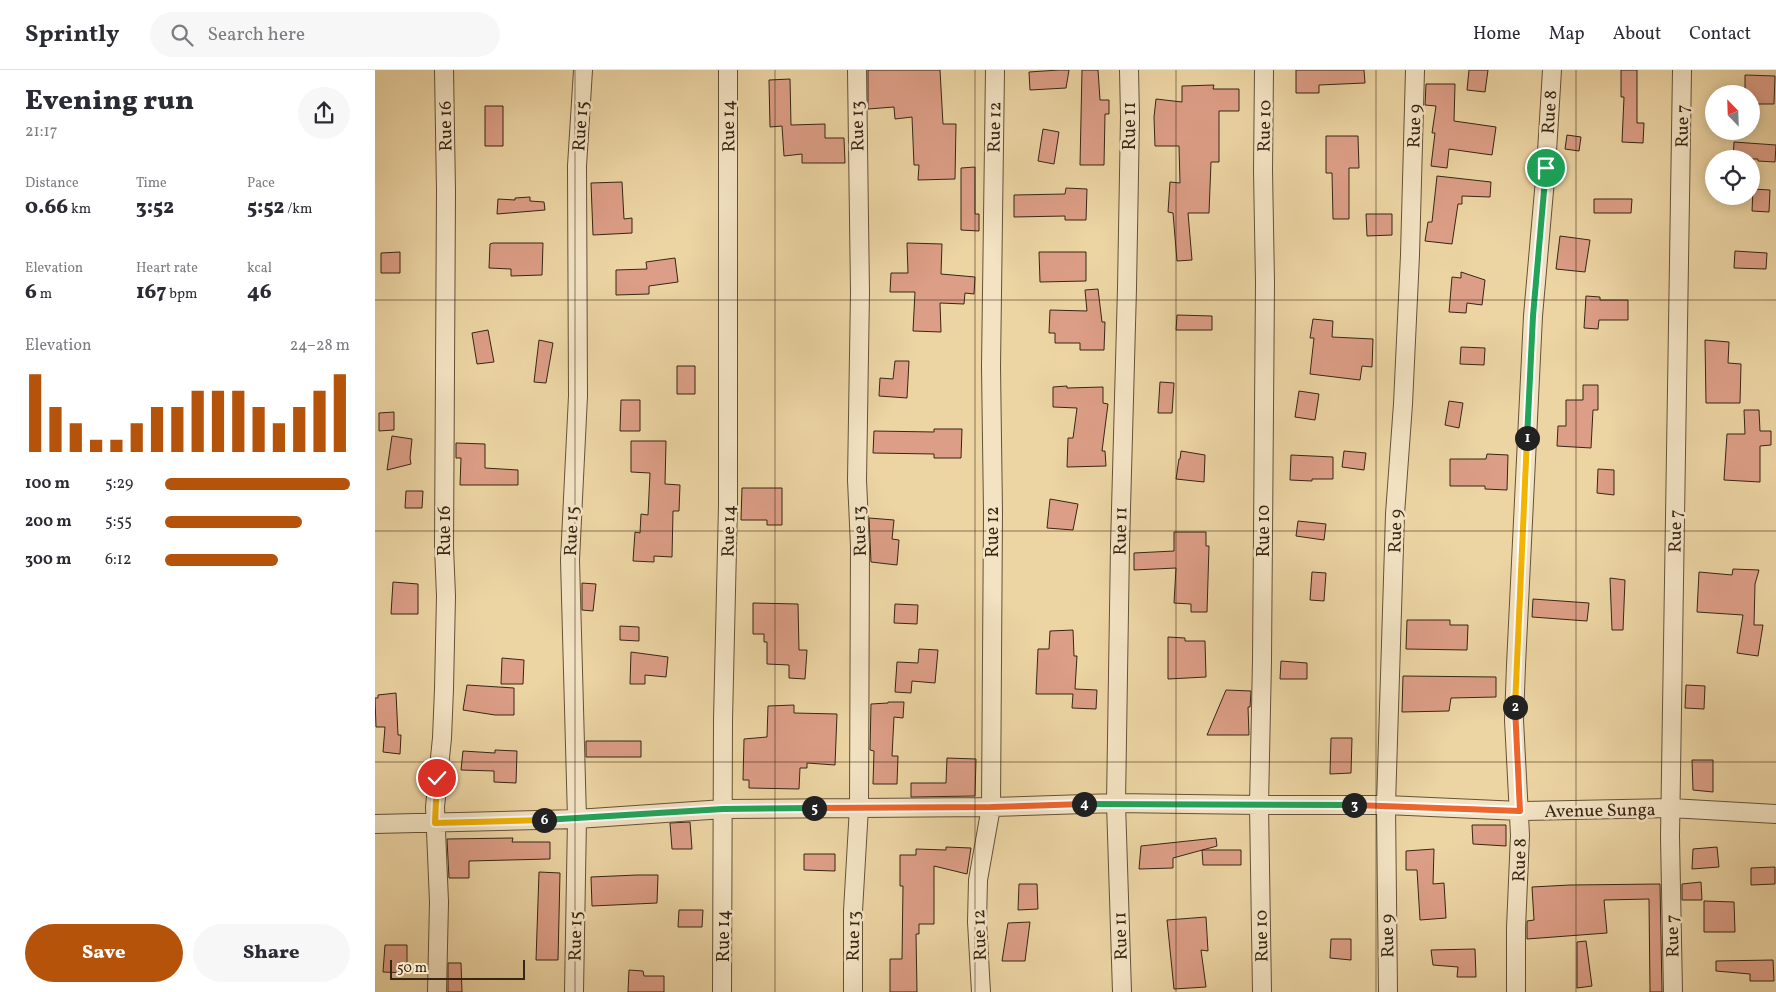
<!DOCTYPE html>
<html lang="en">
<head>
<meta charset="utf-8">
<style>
	:root { --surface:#fff; --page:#f7f7f7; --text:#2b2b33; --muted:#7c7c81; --line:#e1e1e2; --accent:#b45309 }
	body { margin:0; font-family:Vollkorn,serif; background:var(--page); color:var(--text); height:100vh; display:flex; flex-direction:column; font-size:19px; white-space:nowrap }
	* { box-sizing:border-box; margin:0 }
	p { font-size:16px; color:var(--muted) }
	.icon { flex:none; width:28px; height:28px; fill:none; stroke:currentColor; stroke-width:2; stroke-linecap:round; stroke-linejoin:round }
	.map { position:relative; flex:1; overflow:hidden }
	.details { display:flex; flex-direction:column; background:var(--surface); width:375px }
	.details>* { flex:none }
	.needle { width:32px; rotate:337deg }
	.tools { position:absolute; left:1330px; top:15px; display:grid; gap:10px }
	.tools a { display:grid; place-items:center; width:55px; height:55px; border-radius:50%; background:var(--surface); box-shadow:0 2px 12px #0003; font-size:25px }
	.scale { position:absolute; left:15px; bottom:12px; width:135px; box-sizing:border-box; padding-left:5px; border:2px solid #372614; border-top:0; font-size:14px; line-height:18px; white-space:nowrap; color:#372614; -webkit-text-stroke:4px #f3e3c3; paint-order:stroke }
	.pin { position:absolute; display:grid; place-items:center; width:42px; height:42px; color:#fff; margin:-21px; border:2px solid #fff; border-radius:50%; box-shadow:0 1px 5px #0007 }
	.km { position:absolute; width:25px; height:25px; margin:-12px; border-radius:50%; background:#222; color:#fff; font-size:14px; line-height:25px; text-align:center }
	.round { display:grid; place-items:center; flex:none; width:52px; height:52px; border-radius:26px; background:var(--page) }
	.summary { display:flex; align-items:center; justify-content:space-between; height:85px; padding:0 25px }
	h1 { font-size:28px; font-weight:800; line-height:38px }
	.figures { display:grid; grid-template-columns:repeat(3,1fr); gap:8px; height:85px; padding:5px 25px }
	.figures div { display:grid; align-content:center }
	.figures b { font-size:21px; font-weight:800 }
	.figures small { font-size:14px; font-weight:400 }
	.figures p { font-size:14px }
	.chart { height:140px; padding:10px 25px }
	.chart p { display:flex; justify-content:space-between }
	.chart svg { width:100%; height:90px; margin-top:5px; stroke:var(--accent); stroke-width:6 }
	.button { display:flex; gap:10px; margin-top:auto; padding:10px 25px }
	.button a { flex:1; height:58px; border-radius:30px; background:var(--accent); color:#fff; font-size:20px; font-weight:800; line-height:58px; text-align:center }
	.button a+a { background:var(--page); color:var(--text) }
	ul { padding:0 25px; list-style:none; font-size:16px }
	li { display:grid; grid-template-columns:80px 60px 1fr; align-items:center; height:38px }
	li i { height:12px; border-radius:6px; background:var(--accent) }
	header { display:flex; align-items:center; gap:30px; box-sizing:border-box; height:70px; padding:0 25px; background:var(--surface); border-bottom:1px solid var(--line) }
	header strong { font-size:24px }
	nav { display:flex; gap:28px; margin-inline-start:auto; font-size:18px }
	.search { width:350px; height:45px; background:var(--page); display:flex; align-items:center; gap:12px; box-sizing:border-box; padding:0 18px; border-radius:28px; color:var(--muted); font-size:19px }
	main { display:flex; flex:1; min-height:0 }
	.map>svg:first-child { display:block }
	.building { fill:#dc9e86; stroke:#372614 }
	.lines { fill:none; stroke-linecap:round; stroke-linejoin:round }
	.minor-casing { stroke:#645238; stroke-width:20 }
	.minor { stroke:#f3e3c3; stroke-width:18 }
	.split-1-casing { stroke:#fff; stroke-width:10 }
	.split-2-casing { stroke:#fff; stroke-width:10 }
	.split-3-casing { stroke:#fff; stroke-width:10 }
	.split-4-casing { stroke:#fff; stroke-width:10 }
	.split-5-casing { stroke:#fff; stroke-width:10 }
	.split-6-casing { stroke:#fff; stroke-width:10 }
	.split-7-casing { stroke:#fff; stroke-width:10 }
	.split-1 { stroke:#22a559; stroke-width:6 }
	.split-2 { stroke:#f5b400; stroke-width:6 }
	.split-3 { stroke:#f0652b; stroke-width:6 }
	.split-4 { stroke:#22a559; stroke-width:6 }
	.split-5 { stroke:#f0652b; stroke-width:6 }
	.split-6 { stroke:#22a559; stroke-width:6 }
	.split-7 { stroke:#f5b400; stroke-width:6 }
	.grid { fill:none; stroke:#372614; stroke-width:1; stroke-opacity:0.55 }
	.labels { text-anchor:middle; stroke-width:5; stroke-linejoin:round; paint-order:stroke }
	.street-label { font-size:18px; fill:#372614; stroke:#f3e3c3 }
</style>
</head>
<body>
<header>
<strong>Sprintly</strong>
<div class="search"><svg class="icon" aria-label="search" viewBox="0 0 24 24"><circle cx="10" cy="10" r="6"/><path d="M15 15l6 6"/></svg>Search here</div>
<nav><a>Home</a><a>Map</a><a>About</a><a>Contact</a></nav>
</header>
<main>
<section class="details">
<div class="summary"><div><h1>Evening run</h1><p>21:17</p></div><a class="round"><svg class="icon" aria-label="share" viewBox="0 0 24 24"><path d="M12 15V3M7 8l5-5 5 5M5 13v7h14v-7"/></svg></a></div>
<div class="figures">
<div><p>Distance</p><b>0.66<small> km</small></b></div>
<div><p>Time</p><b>3:52</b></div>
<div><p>Pace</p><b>5:52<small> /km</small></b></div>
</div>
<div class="figures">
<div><p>Elevation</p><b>6<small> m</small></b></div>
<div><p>Heart rate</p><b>167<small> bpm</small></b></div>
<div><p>kcal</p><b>46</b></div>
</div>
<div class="chart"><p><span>Elevation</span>24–28 m</p>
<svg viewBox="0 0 160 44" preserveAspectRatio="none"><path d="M5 44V6M15 44V22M25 44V30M35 44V38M45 44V38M55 44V30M65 44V22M75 44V22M85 44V14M95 44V14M105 44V14M115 44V22M125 44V30M135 44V22M145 44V14M155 44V6"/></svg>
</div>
<ul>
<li><b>100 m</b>5:29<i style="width:100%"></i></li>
<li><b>200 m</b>5:55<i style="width:74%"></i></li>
<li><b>300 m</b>6:12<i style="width:61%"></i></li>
</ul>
<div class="button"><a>Save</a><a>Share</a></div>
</section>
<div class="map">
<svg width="1401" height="922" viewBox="0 0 1401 922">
	<rect width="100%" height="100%" fill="#ecd4a3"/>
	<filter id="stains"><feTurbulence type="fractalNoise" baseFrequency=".004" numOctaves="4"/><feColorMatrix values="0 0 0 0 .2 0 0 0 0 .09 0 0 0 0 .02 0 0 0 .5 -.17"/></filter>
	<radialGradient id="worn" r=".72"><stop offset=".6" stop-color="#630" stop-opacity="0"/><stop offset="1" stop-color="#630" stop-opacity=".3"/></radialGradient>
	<path class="building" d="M493,0H565L568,54H581L580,109L543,110L544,95H539L537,47L520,49L519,37L493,39Z
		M684,0H694L691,18L655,20L654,2Z
		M707,0H723L725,30H734V44H730L729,95H705Z
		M921,0H989L990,13L944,15V23H921Z
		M1094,0H1113L1110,22L1092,20Z
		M1246,0H1262V53H1269L1268,73L1247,72L1249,27H1246Z
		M1370,5L1400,6L1399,34H1376V24H1370Z
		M415,9L416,55L450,54V68H469L470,93H427V84L409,86L407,56L395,57L394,10Z
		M1051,14H1080L1079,51L1121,57L1117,85L1074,79L1072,98L1056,96L1060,63H1057L1061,36L1050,35Z
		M839,15L838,19H864V41H844V92H836L834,143H813L817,190L802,191L798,143L793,142L795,112L805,113L804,76H780L779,47L781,29L807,32V16Z
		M110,36H128V76H110Z
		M668,59L684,62L679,94L663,91Z
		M1192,65L1206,67L1204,81L1190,79Z
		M951,66H983L984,98H974V149H958L957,103H951Z
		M1359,72L1401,75L1400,92L1383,91V89H1358Z
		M600,97V144H604V161L586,160V98Z
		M1062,106L1116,112L1115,127L1087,126V134H1083L1077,174L1050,171L1053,152H1057Z
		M247,112L249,149L257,148V163L218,165L216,113Z
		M691,118L712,119L711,150H690V146L639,147V125L690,124Z
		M1378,119L1395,120L1394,142L1377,141Z
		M155,127V131L169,132L170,140L122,144L123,129L140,130V128Z
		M1219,129H1257L1256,143H1219Z
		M991,144H1017V165L992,166Z
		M1185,166L1215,170L1210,202L1181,199Z
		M118,173H168L167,205L136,206V199L114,198L115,174Z
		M532,173L567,174L566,204L600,207L599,224L590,223L589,234L565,233L566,262L538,261L540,222H515L516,203H533Z
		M1360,181L1392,183L1391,199L1359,198Z
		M25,182V203H6V183Z
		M664,182H711V211L665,212Z
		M300,188L303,212L274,216V224L241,225V200L272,199L271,192Z
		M1086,202L1110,210L1107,235L1092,233L1091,243L1074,242L1077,207L1086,208Z
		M723,219L727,252H730L729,280H705V273H680V263H674L675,240L712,241L710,220Z
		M1211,226L1225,227V230H1253V250H1224L1223,259L1209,258Z
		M802,245L837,246V260H801Z
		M938,249L958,251L957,267L998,269L997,297L987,296L985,310L935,304L939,268H935Z
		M113,260L119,292L102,294L97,263Z
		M164,270L178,273L171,313L159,312Z
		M1330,270L1354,272L1353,293L1366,294L1365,333H1331Z
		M1086,277L1110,278L1109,295L1085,294Z
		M520,291H534L532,328L504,326L505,308L518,309Z
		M302,296H320V324H302Z
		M785,312L799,313L797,343H783Z
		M1208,315H1223V340H1218L1216,378L1182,376L1183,356H1191V330H1208Z
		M692,316V318L728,317V333L733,334L727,381H730L731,396L692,397L693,368H698L702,338L678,337V317Z
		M924,321L944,324L940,350L920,347Z
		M246,330H265V361H245Z
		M1074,331L1088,333L1084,358L1070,355Z
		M1369,340H1384L1385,361H1396V375L1385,376V412L1349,410L1352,364H1370Z
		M19,342V360L4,361V343Z
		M559,359H587L586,388H559V384L498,383L499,361L559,362Z
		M17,366L37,369L35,388L36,394L12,400Z
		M256,371H291L290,414L305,415L304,441H298L297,487L279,486V492L258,491L260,462L265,463L266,444L273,445L275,403L256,402Z
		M81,373L110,374V398L143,400V415H85L86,388H81Z
		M806,381L830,385L829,412L801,409L804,389H805Z
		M969,381L991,383L989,400L967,397Z
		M1112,384L1133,385L1132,420L1110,419V416H1075V389H1111Z
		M916,385L958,387V409H937V411L915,410Z
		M1223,399L1239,400V425L1222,423Z
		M367,418H407V455H392V450H366Z
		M31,421H48L47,438H30Z
		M675,429L703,434L698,460L672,458Z
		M494,448L519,450L517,469L524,470L522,495L496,492Z
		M923,451L951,454L949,470L921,466Z
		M799,462H831V476H834L832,542H816V534L799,533L801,498L759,500V483L799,481Z
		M1358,499L1384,500L1380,514L1379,555H1388L1383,586L1362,583L1368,545L1322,542L1324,502L1357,505Z
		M937,502L951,503L949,531L935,530Z
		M1235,508L1250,510L1248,560H1237Z
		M18,512L43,514V544H16Z
		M207,513L221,514L218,541L207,540Z
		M1158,529L1214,533L1212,551L1157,547Z
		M378,533L423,534L424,580H432L430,609L414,608V595L392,594V572H389V564H378Z
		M520,534L543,535L542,554L519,553Z
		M1032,550H1075V555H1093L1092,580L1031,579Z
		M245,556L264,557V571L245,570Z
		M698,560L699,586H702L700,619L722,620L721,639L697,638L698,624H661L663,579H674L675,561Z
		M793,567L810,568V571H830L831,607L793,609Z
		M544,579L563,580L560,613L537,611L536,623L520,622L522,592L543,593Z
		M256,582L293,587L291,607L270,605V614H255Z
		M127,588L149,590L148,614H126Z
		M906,591L932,593V609H905Z
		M1028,606L1121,607V627L1076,628L1074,641L1027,642Z
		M92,615L139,618V645H120L88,640Z
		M1311,615L1330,616L1329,639L1310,638Z
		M851,620L876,621L875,637H873L874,665H832Z
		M21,623L23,665H26L25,684L8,682L10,657H1L0,628H3V625Z
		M513,632H529L528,648L519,647L517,686H523L522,714H498L499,681L495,680L496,634L513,633Z
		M419,635V643L462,644L460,695L432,693V698H425L424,719L374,718V710H368L369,669L392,667L393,636Z
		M956,668H977L976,703L955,704Z
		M211,671H266V687H211Z
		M120,680L142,681L141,713L119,712V701L86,700L88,681L120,683Z
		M572,688L601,689L600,726L536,727V713H571Z
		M1317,690H1338V722L1318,720Z
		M315,752L317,779H297L295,753Z
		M1097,755H1131V776L1098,774Z
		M138,768L137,772H175V789L94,791V808H74L72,769Z
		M841,768L842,776L798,788V798L764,799L766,776Z
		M571,777L596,778L592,804L559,796V854H544V864H541L542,922H515V889H527L528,816H525V785H541V779L571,780Z
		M1342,777L1344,797L1317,799L1318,779Z
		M1059,779L1058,814L1069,813L1071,848L1045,850L1042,800H1031V781Z
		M827,780H866V795H828Z
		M429,784H460V801L429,800Z
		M1400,797V814L1376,815V798Z
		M164,802L185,803L183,890H161Z
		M262,805H283L282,833L217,836L216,807Z
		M1326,812L1327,830H1307V814Z
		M644,814H662L663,839L643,840Z
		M1285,814L1287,922H1275L1274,829L1229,830L1232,863L1152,869V851L1159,850L1157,817L1195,815Z
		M1329,831L1359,832L1360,862H1329Z
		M304,840H328L327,857H303Z
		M831,847L833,881L826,880L831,917L799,919L792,850Z
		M655,852L650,891H627L633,853Z
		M956,869H976V890L955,888Z
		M1211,871L1217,916L1202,918V872Z
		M10,875H32V903L8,902Z
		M1100,879L1101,907H1082L1083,897L1058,895L1056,880Z
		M1398,890L1399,911H1375V904L1341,901V891Z
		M73,893H86L87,922H73Z
		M254,900L268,901L269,906H289V922H253Z"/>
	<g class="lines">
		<defs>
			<path id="minor" d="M0,754L202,749L349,739L616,737L741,733L884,735H1011L1145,741L1296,738L1401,744
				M62,922L64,832L60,737L67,668L69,619L71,526L69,477L71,121L69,0
				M199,922L202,749L195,490L203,326L202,96L208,0
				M347,922L348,650L353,435V0
				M478,922V841L484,737L485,476L482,410L485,222L482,0
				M606,922L602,852L603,810L616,737L618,442L616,297L620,0
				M747,922L741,733L745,476L752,218L755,47L754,0
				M887,922L884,735L887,590L890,212L888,101L889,0
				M1013,922L1011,735L1020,444L1028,334L1035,185L1040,0
				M1141,922V858L1145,765L1139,650L1141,595L1158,246L1171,98L1177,0
				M1298,922L1295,767L1307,0"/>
		</defs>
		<use href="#minor" class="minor-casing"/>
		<use href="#minor" class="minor"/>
	</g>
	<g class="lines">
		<defs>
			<path id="split-1" d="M1152,368L1158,246L1171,98"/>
			<path id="split-2" d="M1140,637L1152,368"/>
			<path id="split-3" d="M979,735L1145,741L1140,637"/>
			<path id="split-4" d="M709,734L979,735"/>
			<path id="split-5" d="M439,738L616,737L709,734"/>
			<path id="split-6" d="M169,750L348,739L439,738"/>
			<path id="split-7" d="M62,708L60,753L169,750"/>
		</defs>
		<use href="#split-1" class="split-1-casing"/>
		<use href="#split-2" class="split-2-casing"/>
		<use href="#split-3" class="split-3-casing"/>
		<use href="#split-4" class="split-4-casing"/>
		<use href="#split-5" class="split-5-casing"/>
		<use href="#split-6" class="split-6-casing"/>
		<use href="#split-7" class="split-7-casing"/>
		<use href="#split-1" class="split-1"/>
		<use href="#split-2" class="split-2"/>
		<use href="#split-3" class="split-3"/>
		<use href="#split-4" class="split-4"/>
		<use href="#split-5" class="split-5"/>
		<use href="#split-6" class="split-6"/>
		<use href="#split-7" class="split-7"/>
	</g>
	<path class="grid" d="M200,0V922M400,0V922M600,0V922M801,0V922M1001,0V922M1201,0V922M0,230H1401M0,461H1401M0,692H1401"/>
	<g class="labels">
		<g class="street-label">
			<text transform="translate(1174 42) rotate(-86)" y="6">Rue 8</text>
			<text transform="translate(70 56) rotate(-91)" y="6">Rue 16</text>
			<text transform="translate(205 56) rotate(-86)" y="6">Rue 15</text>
			<text transform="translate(353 56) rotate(-91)" y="6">Rue 14</text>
			<text transform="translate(482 56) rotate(-91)" y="6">Rue 13</text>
			<text transform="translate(754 56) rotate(-90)" y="6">Rue 11</text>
			<text transform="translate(889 56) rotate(-89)" y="6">Rue 10</text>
			<text transform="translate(1039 56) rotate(-88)" y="6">Rue 9</text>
			<text transform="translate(1307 56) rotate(-89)" y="6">Rue 7</text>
			<text transform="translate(619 57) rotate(-89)" y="6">Rue 12</text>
			<text transform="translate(69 461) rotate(-90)" y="6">Rue 16</text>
			<text transform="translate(196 461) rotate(-88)" y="6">Rue 15</text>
			<text transform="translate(353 461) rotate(-89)" y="6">Rue 14</text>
			<text transform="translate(484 461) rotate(-92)" y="6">Rue 13</text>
			<text transform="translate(745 461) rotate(-89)" y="6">Rue 11</text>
			<text transform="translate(888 461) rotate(-90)" y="6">Rue 10</text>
			<text transform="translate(1020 461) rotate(-88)" y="6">Rue 9</text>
			<text transform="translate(1300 461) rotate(-89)" y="6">Rue 7</text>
			<text transform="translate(617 462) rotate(-90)" y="6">Rue 12</text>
			<text transform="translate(1225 740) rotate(-1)" y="6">Avenue Sunga</text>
			<text transform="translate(1144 790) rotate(-88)" y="6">Rue 8</text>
			<text transform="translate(604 865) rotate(-92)" y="6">Rue 12</text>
			<text transform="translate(200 866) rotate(-89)" y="6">Rue 15</text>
			<text transform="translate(348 866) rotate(-90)" y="6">Rue 14</text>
			<text transform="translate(478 866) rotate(-89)" y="6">Rue 13</text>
			<text transform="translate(745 866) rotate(-92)" y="6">Rue 11</text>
			<text transform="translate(886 866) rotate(-91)" y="6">Rue 10</text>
			<text transform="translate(1012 866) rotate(-91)" y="6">Rue 9</text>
			<text transform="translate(1297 866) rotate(-91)" y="6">Rue 7</text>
		</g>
	</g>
	<rect width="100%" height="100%" filter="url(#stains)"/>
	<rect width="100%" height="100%" fill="url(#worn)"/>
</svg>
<div class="tools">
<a><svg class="needle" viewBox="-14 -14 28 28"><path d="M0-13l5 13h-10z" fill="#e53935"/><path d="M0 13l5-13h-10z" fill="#7c7c81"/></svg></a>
<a><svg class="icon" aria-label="locate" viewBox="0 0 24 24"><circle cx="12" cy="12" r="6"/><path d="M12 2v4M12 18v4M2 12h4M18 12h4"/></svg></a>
</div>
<div class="scale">50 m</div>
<div class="pin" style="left:1171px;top:98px;background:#1e9e55"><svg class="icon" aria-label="arrive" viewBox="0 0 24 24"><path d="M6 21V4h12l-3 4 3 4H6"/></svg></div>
<div class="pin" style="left:62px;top:708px;background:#d93025"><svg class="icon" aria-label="check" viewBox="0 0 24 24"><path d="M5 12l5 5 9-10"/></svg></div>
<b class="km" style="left:1152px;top:368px">1</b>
<b class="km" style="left:1140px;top:637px">2</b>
<b class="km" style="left:979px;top:735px">3</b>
<b class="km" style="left:709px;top:734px">4</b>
<b class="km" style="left:439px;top:738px">5</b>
<b class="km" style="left:169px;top:750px">6</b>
</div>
</main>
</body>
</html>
